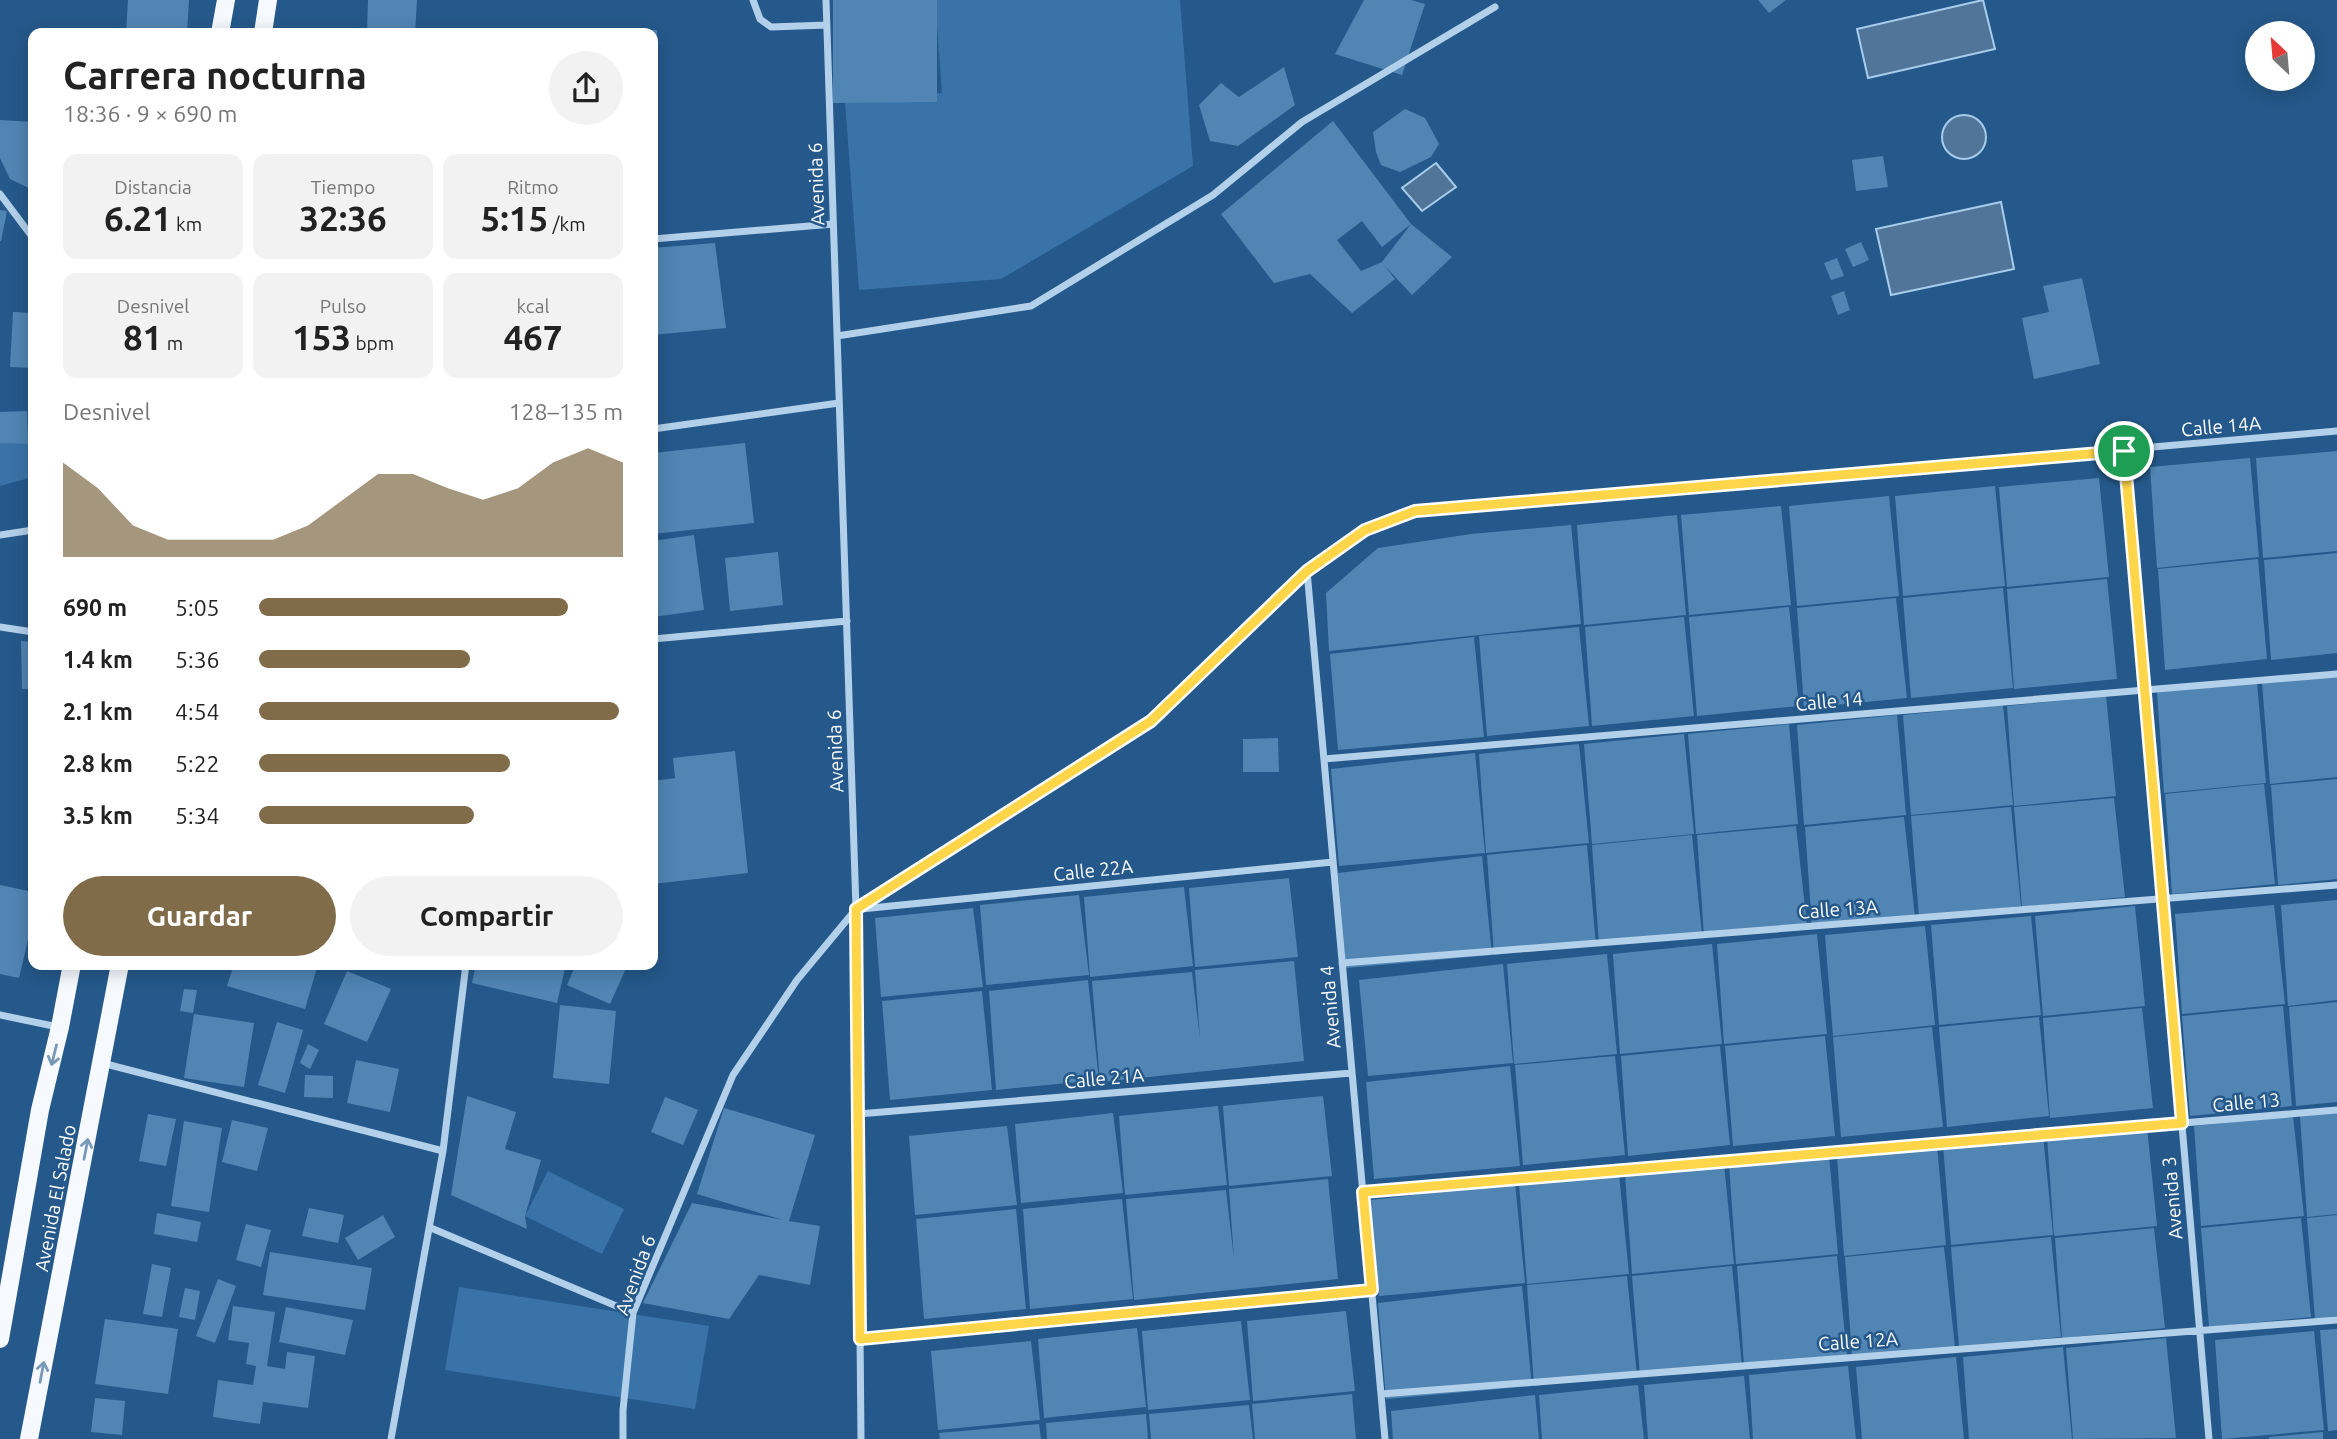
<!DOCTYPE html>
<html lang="es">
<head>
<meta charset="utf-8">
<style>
	:root { --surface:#fff; --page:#f2f2f2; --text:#222; --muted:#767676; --accent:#806c48 }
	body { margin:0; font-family:Ubuntu,sans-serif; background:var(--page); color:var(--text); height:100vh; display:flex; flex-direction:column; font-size:26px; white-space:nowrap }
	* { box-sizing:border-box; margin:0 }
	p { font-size:23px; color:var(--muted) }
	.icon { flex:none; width:38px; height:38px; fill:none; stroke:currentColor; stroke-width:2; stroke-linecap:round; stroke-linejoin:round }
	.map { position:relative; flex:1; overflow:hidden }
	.details { position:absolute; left:28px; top:28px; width:630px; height:942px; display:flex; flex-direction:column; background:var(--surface); border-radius:14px; box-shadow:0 4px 18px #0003 }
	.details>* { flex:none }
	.needle { width:46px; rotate:334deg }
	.fabs { position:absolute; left:2245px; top:21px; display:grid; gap:14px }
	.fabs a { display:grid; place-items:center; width:70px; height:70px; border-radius:50%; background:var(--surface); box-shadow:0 4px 18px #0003; font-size:35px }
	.pin { position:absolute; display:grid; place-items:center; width:60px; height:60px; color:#fff; margin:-30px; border:4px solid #fff; border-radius:50%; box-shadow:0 2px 7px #0007 }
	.round { display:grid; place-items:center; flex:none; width:74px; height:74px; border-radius:37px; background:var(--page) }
	.headline { display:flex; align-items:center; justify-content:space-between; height:119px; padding:0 35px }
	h1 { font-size:38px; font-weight:600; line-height:52px }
	.figures { display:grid; grid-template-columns:repeat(3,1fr); gap:10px; height:119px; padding:7px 35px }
	.figures div { display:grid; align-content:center; border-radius:14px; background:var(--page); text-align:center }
	.figures b { font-size:35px; font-weight:600 }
	.figures small { font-size:19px; font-weight:400 }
	.figures p { font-size:19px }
	.chart { height:196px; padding:14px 35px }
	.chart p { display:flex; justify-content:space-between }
	.chart svg { width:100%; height:126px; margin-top:7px; fill:var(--accent); opacity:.7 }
	.action { display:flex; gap:14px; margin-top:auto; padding:14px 35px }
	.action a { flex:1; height:80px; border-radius:42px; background:var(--accent); color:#fff; font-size:28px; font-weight:600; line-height:80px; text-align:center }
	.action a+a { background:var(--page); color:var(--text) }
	ul { padding:0 35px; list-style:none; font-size:23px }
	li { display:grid; grid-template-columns:112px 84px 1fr; align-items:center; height:52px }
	li i { height:18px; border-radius:9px; background:var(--accent) }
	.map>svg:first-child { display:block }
	.green { fill:#3973a8 }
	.water { fill:#507598; stroke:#a7cceb; stroke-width:2 }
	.building { fill:#5185b4; fill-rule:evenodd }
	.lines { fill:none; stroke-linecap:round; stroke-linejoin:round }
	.street { stroke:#b2d0ea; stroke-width:7 }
	.primary { stroke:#f6fafe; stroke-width:18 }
	.oneway { stroke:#7999b9 }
	.route-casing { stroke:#fff; stroke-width:14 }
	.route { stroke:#ffd54a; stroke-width:9 }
	.labels { text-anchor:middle; stroke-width:5; stroke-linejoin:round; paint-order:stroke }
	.street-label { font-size:19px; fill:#fff; stroke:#25598b }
</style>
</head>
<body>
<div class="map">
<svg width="2337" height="1439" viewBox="0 0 2337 1439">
	<rect width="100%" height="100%" fill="#25598b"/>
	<path class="green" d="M935,0H1180L1193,166L1001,279L859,290L845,101L942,93Z
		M33,429V477L0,486V442Z
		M548,1171L624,1209L602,1254L525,1216Z
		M459,1287L709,1326L695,1409L445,1370Z"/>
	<path class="water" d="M1983,0L1995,49L1868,78L1857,29Z
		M1942 137a22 22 0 1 1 44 0a22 22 0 1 1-44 0Z
		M1436,163L1456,187L1422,211L1402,188Z
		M2001,202L2014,269L1891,295L1876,229Z"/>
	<path class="building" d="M128,0H189L187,33H126Z
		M368,0H417L415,33H367Z
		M833,0H937V102L833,103Z
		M1364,0H1411L1425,4L1402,75L1335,54Z
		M1758,0H1786L1769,13Z
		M554,29L657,30L656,70H653V33H554Z
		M1284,67L1295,105L1238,146L1210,141L1199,105L1221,83L1239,97Z
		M1405,109L1425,118L1439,144L1431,157L1400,172L1381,165L1376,152L1373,132Z
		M0,120L33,122V190L10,179L0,158Z
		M1333,121L1411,224L1452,257L1412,295L1384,265L1395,279L1352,313L1310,274L1274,283L1221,214ZM1362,221L1382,247L1411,224L1382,262L1361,271L1337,240Z
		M1883,156L1888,187L1856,191L1852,160Z
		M0,210L7,211L1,241H0Z
		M1861,242L1869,260L1853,267L1845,249Z
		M715,243L726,328L653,335V248Z
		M1837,258L1844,276L1831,280L1824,263Z
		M2082,278L2100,364L2034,379L2022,318L2049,312L2043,286Z
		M1844,291L1850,310L1838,315L1831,296Z
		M13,312L33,313V368L10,367Z
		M27,411L28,444L0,443V412Z
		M745,443L754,523L653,534V453Z
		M2337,451V551L2263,558L2256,458Z
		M2250,458L2259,557L2157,568L2150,467Z
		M2099,478L2109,577L2007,587L1999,487Z
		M1995,486L2005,586L1903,596L1895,496Z
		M1889,496L1899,596L1797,606L1789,506Z
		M1781,506L1791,605L1689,615L1681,515Z
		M1677,515L1686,615L1584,625L1577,525Z
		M1571,525L1581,624L1329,651L1326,593L1378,548L1471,534Z
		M694,535L704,610L653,617V541Z
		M778,552L783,605L730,611L725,558Z
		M2337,553V653L2271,660L2264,560Z
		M2258,559L2267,659L2165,670L2158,569Z
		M2107,579L2117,679L2014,689L2007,589Z
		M2003,588L2013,688L1911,698L1903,598Z
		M1896,598L1907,698L1804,708L1797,608Z
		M1789,607L1799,706L1697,716L1689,617Z
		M1684,617L1694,716L1592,726L1585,627Z
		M1579,627L1589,726L1487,736L1479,636Z
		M1474,637L1484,737L1338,750L1330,654Z
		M21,641L33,642V689H22Z
		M2337,676V777L2270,784L2262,683Z
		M2257,683L2266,783L2164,793L2157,692Z
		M2106,696L2116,796L2014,806L2007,706Z
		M2003,705L2013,805L1911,815L1903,715Z
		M1897,715L1906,815L1804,825L1797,725Z
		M1789,724L1798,824L1696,834L1688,734Z
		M1684,734L1694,834L1592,844L1584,744Z
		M1278,738L1279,772H1243V739Z
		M1579,744L1589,843L1486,853L1479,754Z
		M735,751L748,873L653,884V781L675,778L673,758Z
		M1475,753L1485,853L1339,866L1331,769Z
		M2337,779V879L2278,885L2271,785Z
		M2264,784L2275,884L2172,894L2165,794Z
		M2114,798L2125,897L2022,907L2014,807Z
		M2011,807L2021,906L1919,917L1911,816Z
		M1904,817L1915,917L1812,927L1805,827Z
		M1796,826L1807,925L1704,936L1697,835Z
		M1692,835L1702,935L1599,945L1592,845Z
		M1587,845L1596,945L1494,955L1487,855Z
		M1482,856L1492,955L1346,968L1338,873Z
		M1289,878L1298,957L1195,967L1189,888Z
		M0,885L33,892V919L19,978L0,974Z
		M1184,887L1193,966L1090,977L1084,897Z
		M1079,895L1089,975L986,985L980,905Z
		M2337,900V1000L2288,1006L2281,905Z
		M2274,905L2285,1004L2182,1014L2175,914Z
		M2135,906L2145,1006L2043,1016L2035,916Z
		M973,908L983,987L881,997L875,918Z
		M2031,916L2041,1015L1939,1025L1931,925Z
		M1925,926L1935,1025L1833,1036L1825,935Z
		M1817,934L1827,1034L1724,1044L1717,944Z
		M1712,944L1722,1044L1620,1054L1613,954Z
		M1607,954L1617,1054L1514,1064L1507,964Z
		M1294,961L1304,1061L1100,1082L1092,981L1192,972L1200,1038L1195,970Z
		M234,964H318L305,1009L227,986Z
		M476,964H566L557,1003L472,983Z
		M576,964H628L610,1004L567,985Z
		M1503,964L1513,1063L1368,1076L1359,980Z
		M347,971L391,989L367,1042L324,1024Z
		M1088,980L1099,1080L996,1090L989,991Z
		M184,989L197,990L193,1013L180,1011Z
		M982,991L992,1090L890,1100L882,1001Z
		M2337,1002V1102L2296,1106L2289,1007Z
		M560,1005L616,1011L609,1084L553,1078Z
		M2283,1006L2292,1106L2190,1116L2182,1016Z
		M2142,1008L2153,1108L2050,1118L2043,1018Z
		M194,1014L254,1023L244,1087L184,1078Z
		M2039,1017L2049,1116L1947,1127L1939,1027Z
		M277,1022L303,1030L285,1093L258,1085Z
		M1932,1027L1943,1127L1841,1137L1833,1037Z
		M1825,1036L1835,1136L1733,1146L1725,1046Z
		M308,1044L319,1050L310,1069L300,1063Z
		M1720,1046L1730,1145L1628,1156L1621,1056Z
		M1615,1056L1625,1155L1523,1165L1515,1065Z
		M356,1060L399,1069L390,1112L347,1103Z
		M1510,1066L1520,1166L1374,1179L1366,1082Z
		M305,1075L333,1076V1098L304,1097Z
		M467,1096L516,1112L505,1149L541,1160L525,1216L527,1229L451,1195Z
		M1323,1096L1332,1176L1229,1186L1223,1106Z
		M665,1097L698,1110L683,1145L651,1132Z
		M1218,1106L1227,1185L1125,1195L1119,1116Z
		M724,1108L815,1135L789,1221L820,1226L810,1285L759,1275L729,1319L643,1303L692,1203L783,1220L697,1194Z
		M1113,1113L1123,1193L1021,1203L1015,1124Z
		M2337,1113V1214L2307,1217L2300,1116Z
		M148,1114L176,1119L166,1166L139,1161Z
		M2293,1116L2304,1216L2201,1226L2194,1126Z
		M232,1120L268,1128L257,1171L222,1162Z
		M184,1121L222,1128L209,1212L171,1206Z
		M1007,1126L1017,1205L915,1215L909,1136Z
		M2147,1127L2157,1226L2054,1236L2047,1136Z
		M2043,1135L2053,1235L1951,1245L1943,1145Z
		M1937,1146L1946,1245L1844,1256L1837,1156Z
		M1829,1155L1838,1254L1736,1264L1729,1164Z
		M1724,1164L1734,1264L1632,1274L1625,1174Z
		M1619,1174L1629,1274L1527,1284L1519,1184Z
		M1328,1179L1338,1279L1134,1300L1126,1199L1226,1190L1234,1259L1229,1189Z
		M1515,1183L1525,1283L1379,1296L1371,1200Z
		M1122,1199L1133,1299L1030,1309L1023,1209Z
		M309,1208L344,1215L338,1243L302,1236Z
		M1016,1209L1026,1309L924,1319L916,1219Z
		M157,1213L201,1222L197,1242L154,1234Z
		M383,1215L395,1237L358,1260L345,1238Z
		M2337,1215V1316L2315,1319L2307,1218Z
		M2301,1218L2311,1317L2209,1327L2201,1228Z
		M246,1224L271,1230L261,1267L236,1260Z
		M2154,1228L2165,1328L2062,1338L2055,1238Z
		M2051,1237L2061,1337L1959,1347L1951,1247Z
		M1944,1247L1955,1347L1852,1357L1845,1257Z
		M270,1252L372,1268L365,1310L263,1295Z
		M1837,1256L1847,1355L1744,1366L1737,1266Z
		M152,1264L171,1268L162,1317L143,1314Z
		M1732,1266L1742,1365L1640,1376L1632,1276Z
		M1627,1276L1637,1375L1534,1386L1527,1285Z
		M218,1279L236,1286L215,1343L196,1336Z
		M1522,1286L1532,1386L1386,1399L1378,1303Z
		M185,1288L200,1291L195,1320L179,1317Z
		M233,1306L275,1312L267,1366L285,1369L287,1352L315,1356L308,1408L263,1402L260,1424L213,1417L218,1380L253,1385L256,1366L246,1364L249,1343L228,1340Z
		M286,1307L353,1320L345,1355L279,1342Z
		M1346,1311L1355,1391L1253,1401L1247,1321Z
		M105,1319L178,1329L168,1394L95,1384Z
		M1241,1321L1250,1400L1148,1410L1142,1331Z
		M1137,1328L1146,1407L1044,1418L1038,1339Z
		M2337,1329V1430L2328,1431L2320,1330Z
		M2314,1331L2324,1430L2222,1439L2215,1340Z
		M2166,1338L2176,1438L2073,1439L2066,1348Z
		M1031,1341L1040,1420L938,1430L931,1351Z
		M2063,1347L2072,1439H1969L1963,1357Z
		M1956,1357L1964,1439H1862L1856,1367Z
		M1848,1366L1856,1439H1753L1749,1375Z
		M1744,1376L1750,1439H1648L1644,1385Z
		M1638,1385L1644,1439H1542L1539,1395Z
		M1352,1394L1356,1439H1255L1252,1404Z
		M1535,1395L1539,1439H1393L1391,1411Z
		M95,1398L125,1401L122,1435L91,1432Z
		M1249,1405L1253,1439H1151L1149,1414Z
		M1146,1414L1148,1439H1047L1046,1423Z
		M1039,1424L1041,1439H940L939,1433Z
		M2323,1432V1439H2269V1437Z"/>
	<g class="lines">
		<path class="street" d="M753,0L760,19L771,27L827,25
			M826,0L856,909L861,1439
			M0,194L33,238
			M653,239L833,224
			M837,336L1031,306L1213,195L1302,122L1495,7
			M653,429L839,403
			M2124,451L2209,1439
			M0,535L33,530
			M1307,571L1385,1439
			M0,627L33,632
			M653,639L847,621
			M1324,759L2337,674
			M861,909L1333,862
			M1342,963L2337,885
			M0,1015L58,1027
			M102,1063L443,1151
			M858,1114L1352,1073
			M1363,1192L2337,1110
			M431,1228L633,1313
			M861,1339L1372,1290
			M1381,1394L2337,1320
			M391,1439L443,1151L466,964
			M623,1439V1410L633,1313L733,1075L797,980L856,909L1151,721L1307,571L1365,530L1415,511L2337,431"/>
		<path class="primary" d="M220,33L226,0
			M263,33L268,0
			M0,1339L40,1110L60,1027L72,964
			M29,1439L120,964"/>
	</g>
	<defs><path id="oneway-shaft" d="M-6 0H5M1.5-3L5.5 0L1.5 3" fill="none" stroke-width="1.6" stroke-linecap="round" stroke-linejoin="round" transform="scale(1.75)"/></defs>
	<g class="oneway">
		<use href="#oneway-shaft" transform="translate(54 1055) rotate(104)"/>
		<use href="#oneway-shaft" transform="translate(86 1149) rotate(-79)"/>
		<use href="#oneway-shaft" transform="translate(42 1372) rotate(-79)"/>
	</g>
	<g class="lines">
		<defs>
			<path id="route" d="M2124,451L2182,1123L1363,1192L1372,1290L860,1339L856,909L1151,721L1307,571L1365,530L1415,511Z"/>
		</defs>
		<use href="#route" class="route-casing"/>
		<use href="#route" class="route"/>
	</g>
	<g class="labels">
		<g class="street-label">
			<text transform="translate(816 184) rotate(-92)" y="7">Avenida 6</text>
			<text transform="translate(2221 426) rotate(-5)" y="7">Calle 14A</text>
			<text transform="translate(1829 701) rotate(-5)" y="7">Calle 14</text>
			<text transform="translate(835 751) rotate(-92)" y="7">Avenida 6</text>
			<text transform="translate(1093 870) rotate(-6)" y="7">Calle 22A</text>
			<text transform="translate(1838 909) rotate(-4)" y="7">Calle 13A</text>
			<text transform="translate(1330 1007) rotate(-95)" y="7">Avenida 4</text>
			<text transform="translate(1104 1078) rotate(-5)" y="7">Calle 21A</text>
			<text transform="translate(2246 1102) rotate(-5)" y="7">Calle 13</text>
			<text transform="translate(55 1198) rotate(-79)" y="7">Avenida El Salado</text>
			<text transform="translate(2172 1198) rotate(-95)" y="7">Avenida 3</text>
			<text transform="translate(635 1275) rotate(-70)" y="7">Avenida 6</text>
			<text transform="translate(1858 1341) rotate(-4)" y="7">Calle 12A</text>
		</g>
	</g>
</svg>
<div class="fabs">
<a><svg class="needle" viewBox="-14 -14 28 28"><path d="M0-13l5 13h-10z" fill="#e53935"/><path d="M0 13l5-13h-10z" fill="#767676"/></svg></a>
</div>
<div class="pin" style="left:2124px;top:451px;background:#1e9e55"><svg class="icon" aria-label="arrive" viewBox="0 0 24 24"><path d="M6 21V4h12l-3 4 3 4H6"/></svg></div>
<section class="details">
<div class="headline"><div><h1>Carrera nocturna</h1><p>18:36 · 9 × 690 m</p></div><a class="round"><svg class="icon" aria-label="share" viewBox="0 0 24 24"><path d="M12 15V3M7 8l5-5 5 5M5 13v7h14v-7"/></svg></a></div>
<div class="figures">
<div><p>Distancia</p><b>6.21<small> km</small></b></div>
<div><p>Tiempo</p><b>32:36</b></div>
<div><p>Ritmo</p><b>5:15<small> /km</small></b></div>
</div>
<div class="figures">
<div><p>Desnivel</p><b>81<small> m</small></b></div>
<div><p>Pulso</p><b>153<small> bpm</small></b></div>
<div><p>kcal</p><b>467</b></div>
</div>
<div class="chart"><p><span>Desnivel</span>128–135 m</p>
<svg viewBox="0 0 160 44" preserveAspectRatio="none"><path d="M0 44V11L10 20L20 33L30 38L40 38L50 38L60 38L70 33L80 24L90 15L100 15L110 20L120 24L130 20L140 11L150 6L160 11V44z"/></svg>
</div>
<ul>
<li><b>690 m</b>5:05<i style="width:85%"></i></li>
<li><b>1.4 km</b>5:36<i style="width:58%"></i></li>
<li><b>2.1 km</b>4:54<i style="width:99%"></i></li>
<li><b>2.8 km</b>5:22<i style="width:69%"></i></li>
<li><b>3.5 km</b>5:34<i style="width:59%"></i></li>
</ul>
<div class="action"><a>Guardar</a><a>Compartir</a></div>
</section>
</div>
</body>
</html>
